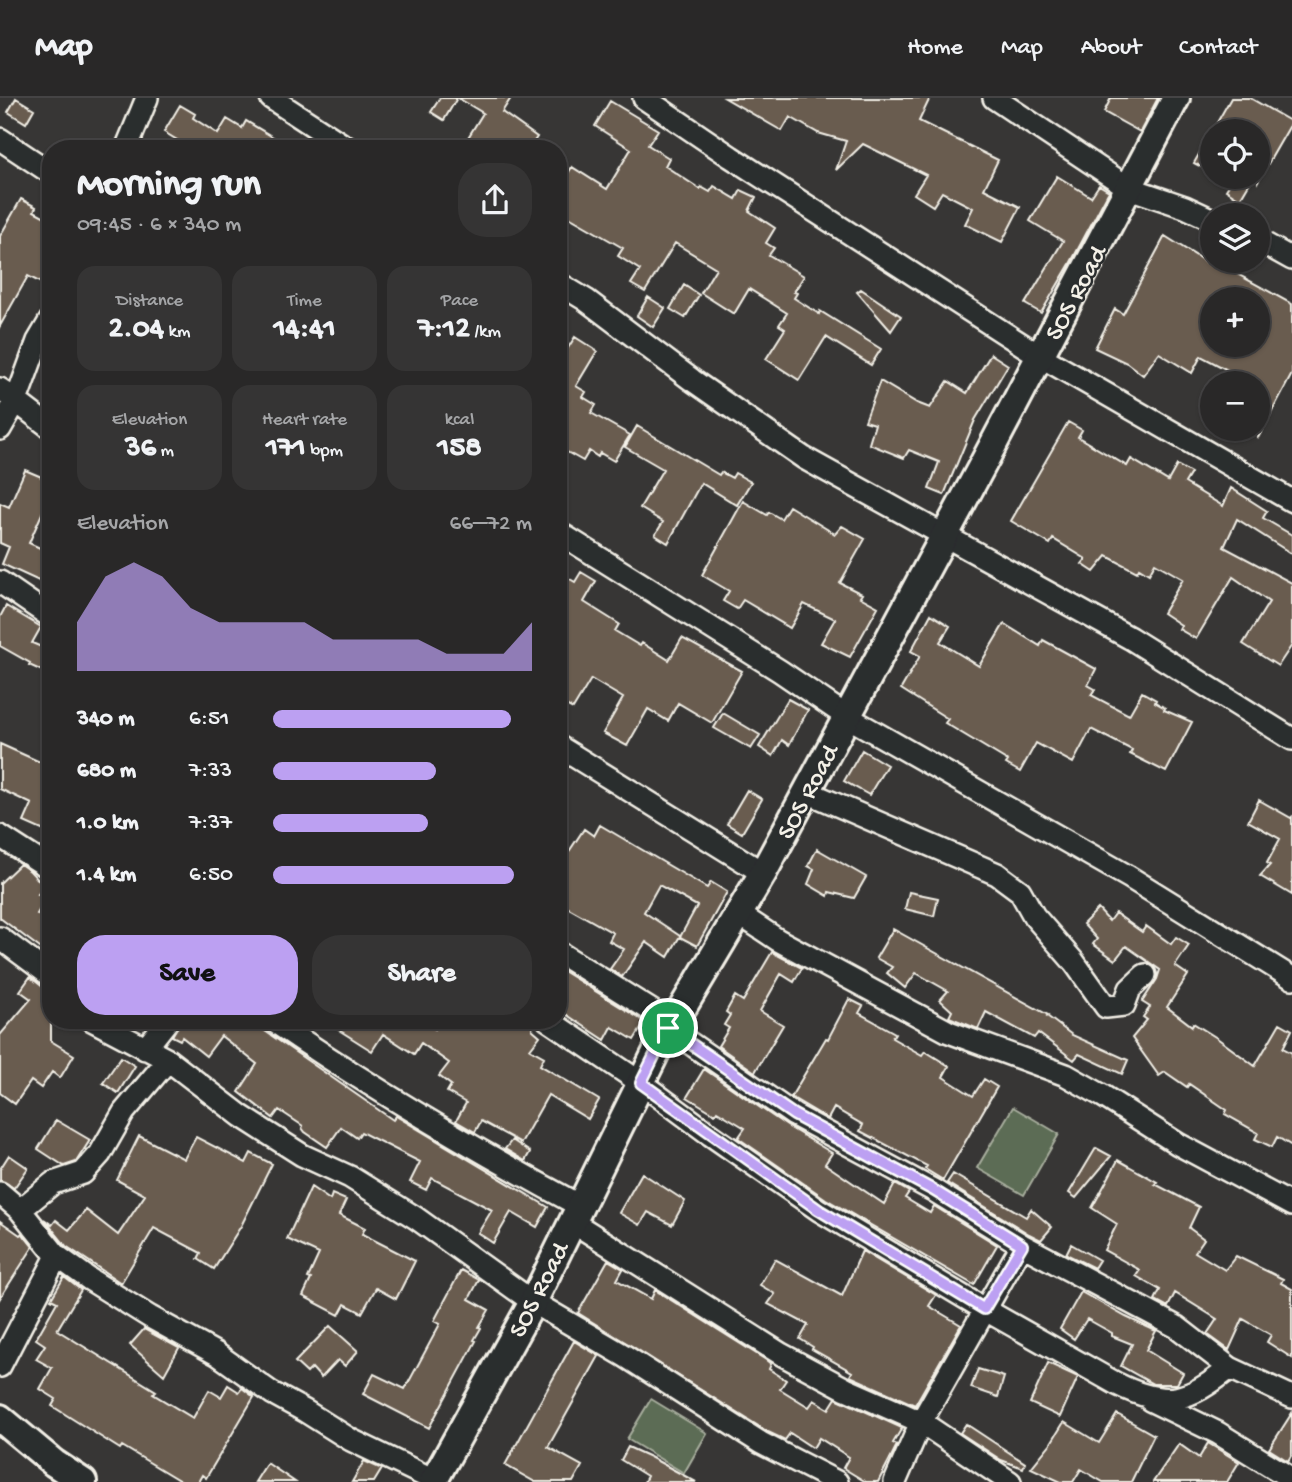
<!DOCTYPE html>
<html lang="en">
<head>
<meta charset="utf-8">
<style>
	:root { --surface:#292828; --page:#353434; --text:#f1f3f6; --muted:#a5a6a8; --line:#454445; --accent:#bca0f2 }
	body { margin:0; font-family:"Gochi Hand",sans-serif; background:var(--page); color:var(--text); height:100vh; display:flex; flex-direction:column; font-size:26px; white-space:nowrap }
	* { box-sizing:border-box; margin:0 }
	p { font-size:23px; color:var(--muted) }
	.icon { flex:none; width:38px; height:38px; fill:none; stroke:currentColor; stroke-width:2; stroke-linecap:round; stroke-linejoin:round }
	.map { position:relative; flex:1; overflow:hidden }
	.details { position:absolute; left:42px; top:42px; width:525px; height:889px; display:flex; flex-direction:column; background:var(--surface); border-radius:28px; box-shadow:0 2px 5px #0004,0 0 0 2px var(--line) }
	.details>* { flex:none }
	.fabs { position:absolute; left:1200px; top:21px; display:grid; gap:14px }
	.fabs a { display:grid; place-items:center; width:70px; height:70px; border-radius:50%; background:var(--surface); box-shadow:0 2px 5px #0004,0 0 0 2px var(--line); font-size:35px }
	.pin { position:absolute; display:grid; place-items:center; width:60px; height:60px; color:#fff; margin:-30px; border:4px solid #fff; border-radius:50%; box-shadow:0 2px 7px #0007 }
	.round { display:grid; place-items:center; flex:none; width:74px; height:74px; border-radius:28px; background:var(--page) }
	.overview { display:flex; align-items:center; justify-content:space-between; height:119px; padding:0 35px }
	h1 { font-size:38px; font-weight:700; line-height:52px }
	.metrics { display:grid; grid-template-columns:repeat(3,1fr); gap:10px; height:119px; padding:7px 35px }
	.metrics div { display:grid; align-content:center; border-radius:18px; background:var(--page); text-align:center }
	.metrics b { font-size:30px; font-weight:700 }
	.metrics small { font-size:19px; font-weight:400 }
	.metrics p { font-size:19px }
	.chart { height:196px; padding:14px 35px }
	.chart p { display:flex; justify-content:space-between }
	.chart svg { width:100%; height:126px; margin-top:7px; fill:var(--accent); opacity:.7 }
	.primary-button { display:flex; gap:14px; margin-top:auto; padding:14px 35px }
	.primary-button a { flex:1; height:80px; border-radius:28px; background:var(--accent); color:#111; font-size:28px; font-weight:700; line-height:80px; text-align:center }
	.primary-button a+a { background:var(--page); color:var(--text) }
	ul { padding:0 35px; list-style:none; font-size:23px }
	li { display:grid; grid-template-columns:112px 84px 1fr; align-items:center; height:52px }
	li i { height:18px; border-radius:9px; background:var(--accent) }
	header { display:flex; align-items:center; gap:42px; box-sizing:border-box; height:98px; padding:0 35px; background:var(--surface); border-bottom:2px solid var(--line) }
	header strong { font-size:33px }
	nav { display:flex; gap:38px; margin-inline-start:auto; font-size:24px }
	.map>svg:first-child { display:block }
	.green { fill:#5c6c54; stroke:#a8ae9e; stroke-width:2 }
	.building { fill:#695b50; stroke:#f4f1e8; stroke-width:2; fill-rule:evenodd }
	.lines { fill:none; stroke-linecap:round; stroke-linejoin:round }
	.minor-casing { stroke:#f4f1e8; stroke-width:26 }
	.tertiary-casing { stroke:#f4f1e8; stroke-width:32 }
	.minor { stroke:#2a2d2e; stroke-width:21 }
	.tertiary { stroke:#2a2d2e; stroke-width:26 }
	.route-casing { stroke:#fff; stroke-width:14 }
	.route { stroke:#bca0f2; stroke-width:9 }
	.labels { text-anchor:middle; stroke-width:5; stroke-linejoin:round; paint-order:stroke }
	.street-label { font-size:26px; fill:#f4f1e8; stroke:#2a2d2e }
</style>
</head>
<body>
<header>
<strong>Map</strong>
<nav><a>Home</a><a>Map</a><a>About</a><a>Contact</a></nav>
</header>
<div class="map">
<svg width="1292" height="1384" viewBox="0 0 1292 1384">
	<rect width="100%" height="100%" fill="#373635"/>
	<filter id="ink" filterUnits="userSpaceOnUse"><feTurbulence type="fractalNoise" baseFrequency=".0143" numOctaves="2"/><feDisplacementMap in="SourceGraphic" scale="14" xChannelSelector="R" yChannelSelector="G"/><feConvolveMatrix kernelMatrix="1 2 1 2 8 2 1 2 1" color-interpolation-filters="sRGB"/></filter>
	<g filter="url(#ink)">
		<path class="green" d="M1013,1009L1059,1036L1024,1097L977,1070Z
			M651,1301L707,1335L684,1375L627,1341Z"/>
		<path class="building" d="M16,0L34,11L26,25L8,14Z
			M440,0H457L444,22L431,14Z
			M458,0H511L502,14L537,39L529,51H461L483,15Z
			M725,0H930L919,23L998,62L984,91L1020,109L1002,144L965,126L973,110L942,94L933,108L914,96L926,77L863,46L836,72L846,43L818,35L790,19L782,33Z
			M1111,0H1158L1140,34L1104,14Z
			M1231,0H1250L1292,24L1258,83V33H1213V75L1194,65Z
			M610,3L658,32L648,47L669,60L665,68L700,91L701,89L710,94L714,88L736,101L741,92L756,99L749,113L775,130L766,145L774,150L769,157L804,178L794,194L797,195L794,200L819,216L820,213L881,251L871,267L826,239L799,282L766,261L785,231L779,227L787,215L749,191L734,216L701,195L716,170L675,145L645,194L631,186L640,172L618,158L623,150L562,115L568,106L558,100V91L572,69L607,91L631,51L595,28Z
			M180,7L195,16L193,20L218,36L227,21L242,30L246,23L293,51H192L164,34Z
			M1057,78L1091,99L1099,87L1109,93L1070,166L1041,215L1025,206L1063,143L1030,123Z
			M1234,79H1253L1240,101L1226,92Z
			M21,101L36,109L34,113L51,122V138L45,149L51,152V190L28,178L0,228V138Z
			M1165,138L1206,164L1217,169L1219,166L1292,206V276L1258,340V285H1238L1241,279L1201,258L1192,275L1159,255L1143,277L1127,265L1095,250L1115,211L1123,216ZM1213,201H1258V247H1213Z
			M684,187L699,197L685,220L670,211Z
			M861,191L901,218L891,233L857,194Z
			M648,199L665,210L653,229L637,218Z
			M575,239L597,253L576,288L586,294L583,299L596,307L591,315L630,337L614,363L600,355L598,359L589,353L583,363L558,349V244L568,250Z
			M991,256L1008,267L975,322L944,397L929,391L939,364L909,352L904,360L869,346L875,326L865,323L880,283L917,305L930,310L948,283L967,295Z
			M1068,324L1082,332L1078,339L1127,368L1131,361L1168,383L1177,367L1191,375L1185,385L1223,408L1231,390L1267,413L1263,420L1292,437V456L1237,421L1224,449L1292,485V547L1278,568L1243,546L1269,504L1233,479L1196,541L1179,531L1181,527L1163,515L1183,481L1155,465L1149,476L1139,470L1137,474L1107,458L1094,474L1082,466L1086,461L1053,441L1050,446L1011,423Z
			M637,328L719,377L721,374L732,380L735,375L751,384L737,407L701,385L668,445L655,437L663,424L640,410L663,371L625,349Z
			M25,372L51,383V395L29,445L51,455V481L44,478L41,484L2,466L9,449L0,445V405L9,409Z
			M743,403L767,417L769,414L781,421L789,408L835,436L842,428L865,441L840,485L862,496L860,499L878,509L850,559L821,545L835,521L804,506L790,530L743,502L737,511L723,503L729,493L702,477Z
			M558,474L575,484L581,474L596,483L584,504L619,526L615,533L640,548L642,545L669,562L682,540L742,573L712,625L678,605L668,623L648,611L627,648L603,635L623,600L591,581L573,611L558,603Z
			M6,508L41,529L32,545L51,553V577L29,567L30,565L0,548V519Z
			M931,516L950,528L940,544L979,568L1004,526L1040,548L1043,542L1096,571L1088,587L1095,591L1091,597L1129,617L1142,594L1156,602L1155,604L1165,610L1164,612L1192,624L1166,674L1130,656L1132,652L1091,631L1073,665L1036,645L1020,674L1006,666L1008,663L945,625L948,621L901,591L920,558L911,553Z
			M788,601L808,612L789,647L782,642L773,658L759,649Z
			M723,615L760,637L751,651L714,630Z
			M0,646L51,669V736L24,724L32,706L0,691Z
			M862,652L887,667L869,697L844,683Z
			M747,692L762,701L742,735L727,726Z
			M1259,702L1291,720L1292,719V797L1260,778L1270,767L1267,765L1280,741L1248,723Z
			M600,727L707,790L711,784L727,794L697,848L680,839L697,808L659,787L644,814L680,838L668,859L646,844L622,879L610,871L624,851L609,843L613,835L558,804V770L584,731L594,738Z
			M817,751L866,779L854,800L829,794L828,798L808,786L814,771L808,768Z
			M20,766L30,773L45,789L38,796L46,801L37,816L51,826V861L46,858L48,856L0,820V785Z
			M909,794L938,800L934,818L905,811Z
			M1098,811L1109,823L1115,815L1142,834L1146,828L1171,846L1176,839L1189,847L1175,868L1188,877L1167,909L1192,928L1193,925L1217,940L1255,968L1280,925L1292,932L1283,950L1292,955V1048L1277,1039L1272,1049L1255,1041L1258,1035L1225,1016L1227,1012L1189,986L1187,989L1165,974L1159,978L1132,940L1147,922L1143,919L1150,909L1142,904L1157,881L1160,872L1126,848L1115,862L1093,846L1097,841L1083,826Z
			M893,831L1048,917L1047,918L1072,937L1128,962L1122,976L1079,956L1074,962L1038,935L1034,940L986,914L978,931L949,919L952,913L940,902L948,893L916,875L905,890L887,875L892,869L876,860Z
			M772,854L802,870L794,884L781,876L760,913L783,927L755,974L718,948L729,930L724,927L730,917L726,914L735,898L743,903Z
			M558,870L645,924L634,942L612,929L605,942L558,911Z
			M30,879L43,889L51,891V943L74,957L60,980L52,974L41,990L31,983L15,1006L0,995V937L31,901L20,893Z
			M849,901L863,908L859,915L895,935L892,940L922,957L925,953L949,968L943,979L973,998L984,981L997,989L943,1082L925,1071L927,1068L860,1033L863,1027L834,1010L828,1021L791,999L826,940L828,941Z
			M181,922H257L265,933L393,1022L396,1018L548,1109L537,1129L511,1114L493,1145L478,1135L492,1112L432,1080L426,1092L410,1084L420,1064L361,1034L357,1040L341,1029L327,1049L305,1034L302,1030L303,1028L279,1012L273,1020L239,994L257,966L221,938L206,958L182,939L180,942L172,938Z
			M323,922H422L435,931L441,922H535L532,931L540,938L530,951L544,959L540,967L599,1002L588,1021L548,997L521,1045L481,1023L475,1034L456,1023L466,1005L447,994L451,987L439,978L449,965L421,945L414,956L383,936L372,953Z
			M121,959L135,968L118,995L103,985Z
			M704,971L787,1028L832,1055L825,1066L884,1106L895,1086L909,1094L905,1100L930,1115L934,1108L997,1147L974,1187L826,1101L738,1040L745,1030L717,1013L715,1016L687,999Z
			M56,1022L90,1042L76,1064L64,1068L38,1051Z
			M139,1038L184,1061L196,1039L246,1065L251,1055L272,1066L241,1128L214,1171L198,1161L201,1155L154,1130L121,1185L66,1148L44,1121L52,1127L56,1122L69,1132L86,1112L118,1137L145,1097L117,1082Z
			M512,1042L530,1054L525,1063L505,1051Z
			M1096,1050L1111,1058L1076,1100L1069,1095Z
			M9,1057L28,1070L14,1090L0,1082V1071Z
			M1118,1062L1157,1084L1155,1086L1199,1109L1189,1130L1204,1141L1195,1154L1225,1172L1236,1158L1283,1181L1281,1185L1292,1191V1260L1267,1244L1271,1237L1243,1221L1229,1252L1207,1236L1217,1221L1175,1195L1168,1209L1155,1202L1160,1192L1136,1178L1140,1172L1104,1152L1117,1126L1092,1110Z
			M642,1075L685,1103L672,1127L648,1114L640,1127L619,1115Z
			M953,1076L1026,1119L1031,1111L1052,1129L1041,1142L1029,1136L947,1085Z
			M311,1089L330,1102L332,1096L346,1102L339,1117L365,1130L362,1136L415,1163L396,1201L376,1190L362,1215L345,1206L339,1217L303,1198L311,1181L308,1180L319,1156L287,1141Z
			M0,1123L20,1137L22,1135L33,1149L0,1200Z
			M1071,1146L1099,1162L1094,1170L1066,1156Z
			M862,1153L936,1197L929,1208L961,1227L915,1307L850,1278L852,1274L812,1251L813,1249L800,1241L808,1227L768,1206L775,1196L760,1187L775,1161L842,1198Z
			M608,1162L623,1171L617,1182L651,1201L655,1192L766,1262L771,1266L769,1271L786,1282L780,1291L809,1309L814,1302L829,1311L836,1300L902,1330L893,1345L897,1347L890,1361L878,1384H866L843,1370L849,1359L819,1340L813,1350L790,1335L785,1342L768,1334L578,1215Z
			M461,1172L479,1182L469,1201L489,1212L479,1229L481,1230L474,1242L476,1243L429,1330L363,1296L374,1276L405,1291L440,1226L434,1223Z
			M64,1179L81,1192L57,1232L156,1293L153,1296L193,1320L209,1292L221,1299L228,1287L239,1294L242,1290L254,1299L206,1380L202,1377L198,1384H182L122,1348L120,1351L52,1308L56,1301L40,1291L52,1270L36,1261L45,1247L36,1241L57,1204L51,1201Z
			M1081,1194L1126,1219L1156,1233L1146,1252L1183,1275L1177,1286H1153L1121,1268L1132,1246L1112,1238V1235L1087,1221L1074,1241L1060,1231Z
			M330,1228L358,1253L345,1268L338,1262L321,1280L312,1270L307,1275L295,1264Z
			M144,1231L179,1250L164,1277L130,1247Z
			M574,1243L599,1258L548,1349L582,1368L573,1384H535L505,1367Z
			M1048,1265L1078,1279L1060,1319L1030,1305Z
			M978,1271L1004,1279L998,1299L971,1290Z
			M1292,1315V1356L1288,1363L1269,1351Z
			M1117,1316L1154,1337L1131,1384H1103L1081,1371L1073,1384H1061L1031,1370L1051,1345L1064,1324L1099,1345Z
			M966,1326L1025,1365L1023,1370L1001,1362L960,1335Z
			M1208,1345L1239,1364L1227,1384H1153L1179,1346L1199,1360Z
			M628,1349L650,1359L696,1384H644L647,1378L621,1362Z
			M364,1363L382,1371L374,1384H352Z
			M267,1365L295,1384H255Z"/>
		<g class="lines">
			<defs>
				<path id="minor" d="M271,0L349,51
					M644,0L731,59L1040,258L1292,403
					M994,0L1129,90L1185,109L1213,122
					M0,41L51,75
					M126,51L147,0
					M1258,142L1292,161
					M558,185L586,202L692,282L804,360L1130,540L1292,641
					M0,291L51,330
					M0,331L16,303L38,243L51,221
					M558,434L780,573L846,618L1129,779L1292,880
					M0,484L51,519
					M558,648L763,775
					M805,693L997,776L1020,793L1034,818L1074,864L1106,909L1124,907L1130,891L1145,877
					M0,738L51,771
					M739,816L778,842L949,934L1066,977L1103,998L1178,1046L1292,1107
					M0,840L51,878
					M558,854L673,926
					M92,922L168,962L241,1018L302,1057L350,1079L416,1120L533,1204L625,1258L761,1345L837,1384
					M272,922C371,990 474,1051 580,1108
					M548,922L641,985L711,1037L819,1112L984,1211L1117,1286C1167,1311 1188,1303 1230,1270
					M668,930L794,1017L933,1092L1022,1147L1177,1229L1230,1270L1292,1299
					M145,951L168,922
					M0,1095L20,1112
					M571,1123L781,1256L846,1291L921,1324L1010,1384
					M57,1158L89,1181L150,1219L217,1256L272,1295L305,1313L351,1342L438,1384
					M0,1268L57,1158L20,1112L53,1085L83,1075L100,1056L124,1014L168,962
					M1150,1302L1218,1335L1292,1381
					M895,1384L921,1324L1022,1147"/>
				<path id="tertiary" d="M0,1320L54,1365L83,1384
					M433,1384L533,1204L668,930L673,926L763,775L983,366L1176,0"/>
			</defs>
			<use href="#minor" class="minor-casing"/>
			<use href="#tertiary" class="tertiary-casing"/>
			<use href="#minor" class="minor"/>
			<use href="#tertiary" class="tertiary"/>
		</g>
	</g>
	<g class="lines" filter="url(#ink)">
		<defs>
			<path id="route" d="M668,930L794,1017L933,1092L1022,1147L984,1211L819,1112L641,985Z"/>
		</defs>
		<use href="#route" class="route-casing"/>
		<use href="#route" class="route"/>
	</g>
	<g class="labels">
		<g class="street-label">
			<text transform="translate(1074 194) rotate(-62)" y="9">SOS Road</text>
			<text transform="translate(806 693) rotate(-62)" y="9">SOS Road</text>
			<text transform="translate(537 1191) rotate(-63)" y="9">SOS Road</text>
		</g>
	</g>
</svg>
<div class="fabs">
<a><svg class="icon" aria-label="locate" viewBox="0 0 24 24"><circle cx="12" cy="12" r="6"/><path d="M12 2v4M12 18v4M2 12h4M18 12h4"/></svg></a>
<a><svg class="icon" aria-label="layers" viewBox="0 0 24 24"><path d="M12 4l9 5-9 5-9-5zM3 14l9 5 9-5"/></svg></a>
<a>+</a>
<a>−</a>
</div>
<div class="pin" style="left:668px;top:930px;background:#1e9e55"><svg class="icon" aria-label="arrive" viewBox="0 0 24 24"><path d="M6 21V4h12l-3 4 3 4H6"/></svg></div>
<section class="details">
<div class="overview"><div><h1>Morning run</h1><p>09:45 · 6 × 340 m</p></div><a class="round"><svg class="icon" aria-label="share" viewBox="0 0 24 24"><path d="M12 15V3M7 8l5-5 5 5M5 13v7h14v-7"/></svg></a></div>
<div class="metrics">
<div><p>Distance</p><b>2.04<small> km</small></b></div>
<div><p>Time</p><b>14:41</b></div>
<div><p>Pace</p><b>7:12<small> /km</small></b></div>
</div>
<div class="metrics">
<div><p>Elevation</p><b>36<small> m</small></b></div>
<div><p>Heart rate</p><b>171<small> bpm</small></b></div>
<div><p>kcal</p><b>158</b></div>
</div>
<div class="chart"><p><span>Elevation</span>66–72 m</p>
<svg viewBox="0 0 160 44" preserveAspectRatio="none"><path d="M0 44V27L10 11L20 6L30 11L40 22L50 27L60 27L70 27L80 27L90 33L100 33L110 33L120 33L130 38L140 38L150 38L160 27V44z"/></svg>
</div>
<ul>
<li><b>340 m</b>6:51<i style="width:92%"></i></li>
<li><b>680 m</b>7:33<i style="width:63%"></i></li>
<li><b>1.0 km</b>7:37<i style="width:60%"></i></li>
<li><b>1.4 km</b>6:50<i style="width:93%"></i></li>
</ul>
<div class="primary-button"><a>Save</a><a>Share</a></div>
</section>
</div>
</body>
</html>
